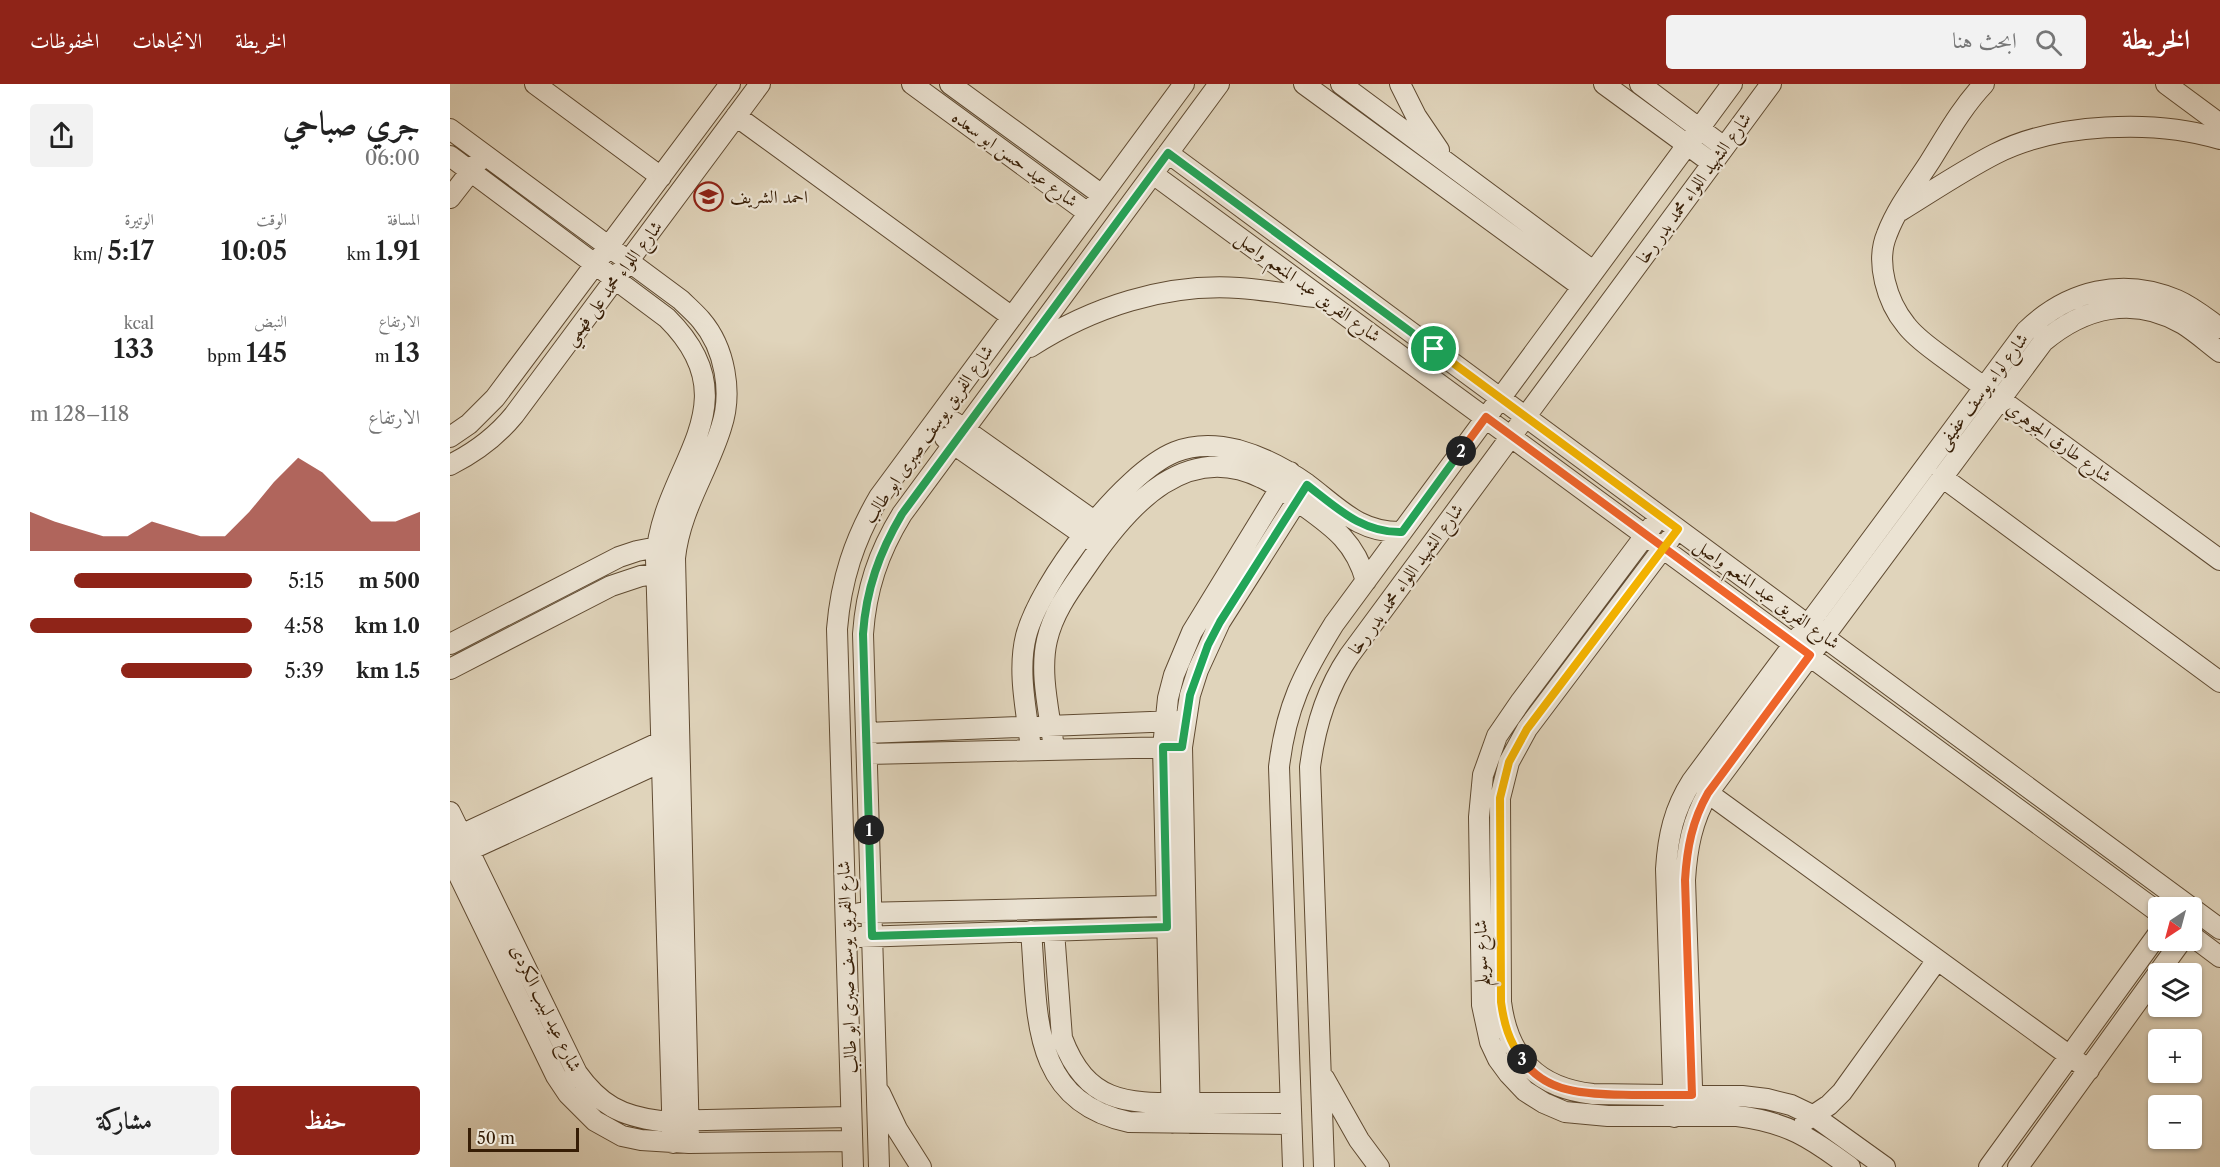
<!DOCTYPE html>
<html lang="ar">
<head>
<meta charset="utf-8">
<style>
	:root { --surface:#fff; --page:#f2f2f2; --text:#222; --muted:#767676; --accent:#8f2418 }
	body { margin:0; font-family:"Libre Caslon Text",Amiri,serif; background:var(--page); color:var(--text); direction:rtl; height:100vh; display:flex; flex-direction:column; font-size:22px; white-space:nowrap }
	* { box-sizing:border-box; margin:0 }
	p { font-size:20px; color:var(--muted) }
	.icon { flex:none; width:33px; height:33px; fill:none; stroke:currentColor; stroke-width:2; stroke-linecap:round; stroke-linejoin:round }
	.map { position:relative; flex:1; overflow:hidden; direction:ltr }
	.sheet { display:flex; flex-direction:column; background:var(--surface); width:450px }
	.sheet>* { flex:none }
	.needle { width:39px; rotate:216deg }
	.tools { position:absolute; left:1698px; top:813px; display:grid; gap:12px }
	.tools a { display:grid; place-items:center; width:54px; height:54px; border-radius:6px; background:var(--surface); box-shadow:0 2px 4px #0004; font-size:30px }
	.scale { position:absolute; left:18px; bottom:15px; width:111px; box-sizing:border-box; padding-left:6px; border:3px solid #361d05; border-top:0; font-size:16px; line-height:21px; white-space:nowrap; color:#361d05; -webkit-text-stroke:4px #ebe3d3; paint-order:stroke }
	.pin { position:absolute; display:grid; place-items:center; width:51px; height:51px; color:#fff; margin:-26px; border:3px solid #fff; border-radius:50%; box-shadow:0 2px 6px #0007 }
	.km { position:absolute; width:30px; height:30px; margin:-15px; border-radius:50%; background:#222; color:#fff; font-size:16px; line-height:30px; text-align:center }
	.round { display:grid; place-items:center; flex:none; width:63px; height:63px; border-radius:6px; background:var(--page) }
	.summary { display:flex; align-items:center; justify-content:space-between; height:102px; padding:0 30px }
	h1 { font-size:33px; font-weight:600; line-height:45px }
	.stats { display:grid; grid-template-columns:repeat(3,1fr); gap:9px; height:102px; padding:6px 30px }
	.stats div { display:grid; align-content:center }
	.stats b { font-size:26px; font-weight:600 }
	.stats small { font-size:16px; font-weight:400 }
	.stats p { font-size:16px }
	.chart { height:168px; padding:12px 30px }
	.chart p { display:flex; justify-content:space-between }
	.chart svg { width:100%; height:108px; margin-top:6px; fill:var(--accent); opacity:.7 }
	.action { display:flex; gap:12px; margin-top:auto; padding:12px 30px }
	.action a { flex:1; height:69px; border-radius:6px; background:var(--accent); color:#fff; font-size:24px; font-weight:600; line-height:69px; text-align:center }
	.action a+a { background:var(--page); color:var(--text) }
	ul { padding:0 30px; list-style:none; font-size:20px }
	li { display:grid; grid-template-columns:96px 72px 1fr; align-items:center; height:45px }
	li i { height:15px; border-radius:8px; background:var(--accent) }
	header { display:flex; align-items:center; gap:36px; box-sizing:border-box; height:84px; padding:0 30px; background:var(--accent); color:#fff }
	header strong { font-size:28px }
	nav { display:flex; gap:33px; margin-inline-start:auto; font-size:21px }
	.search { width:420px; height:54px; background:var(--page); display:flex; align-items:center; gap:15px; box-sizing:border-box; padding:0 21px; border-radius:6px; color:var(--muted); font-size:22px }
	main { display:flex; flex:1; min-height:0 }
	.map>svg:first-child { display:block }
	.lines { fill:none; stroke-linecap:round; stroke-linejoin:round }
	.minor-casing { stroke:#604b32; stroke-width:22 }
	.minor { stroke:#ebe3d3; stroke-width:20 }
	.split-1-casing { stroke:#fff; stroke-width:12 }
	.split-2-casing { stroke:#fff; stroke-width:12 }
	.split-3-casing { stroke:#fff; stroke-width:12 }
	.split-4-casing { stroke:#fff; stroke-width:12 }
	.split-1 { stroke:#22a559; stroke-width:8 }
	.split-2 { stroke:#22a559; stroke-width:8 }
	.split-3 { stroke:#f0652b; stroke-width:8 }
	.split-4 { stroke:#f5b400; stroke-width:8 }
	.labels { text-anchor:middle; stroke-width:4.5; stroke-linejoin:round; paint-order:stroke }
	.street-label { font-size:18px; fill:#361d05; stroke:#ebe3d3 }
	.poi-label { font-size:18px; fill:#361d05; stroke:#ebe3d3; text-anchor:start }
</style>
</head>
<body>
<header>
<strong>الخريطة</strong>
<div class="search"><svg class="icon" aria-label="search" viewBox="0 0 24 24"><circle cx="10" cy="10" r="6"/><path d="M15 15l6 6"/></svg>ابحث هنا</div>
<nav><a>الخريطة</a><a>الاتجاهات</a><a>المحفوظات</a></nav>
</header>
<main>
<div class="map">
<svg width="1770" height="1083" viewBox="0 0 1770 1083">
	<rect width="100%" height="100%" fill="#e0d4bb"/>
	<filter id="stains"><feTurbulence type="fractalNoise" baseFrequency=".00333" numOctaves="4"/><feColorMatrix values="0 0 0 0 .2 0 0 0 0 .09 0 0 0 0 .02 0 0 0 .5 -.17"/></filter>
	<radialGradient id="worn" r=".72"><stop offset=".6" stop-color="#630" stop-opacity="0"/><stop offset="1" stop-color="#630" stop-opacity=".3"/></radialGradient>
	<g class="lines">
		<defs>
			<path id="minor" d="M85,0L211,93
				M462,0L638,129
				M500,0L652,111
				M854,0L1132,203
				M891,0L1143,187
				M950,0L966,32L989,66
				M1154,0L1262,79
				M1190,0L1274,63
				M1534,0C1512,23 1496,52 1479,79C1464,102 1447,124 1437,150C1425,178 1437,218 1456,241C1465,253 1478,262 1490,271L1770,476
				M1716,0L1770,40
				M286,32L562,233
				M0,45L231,216C238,223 245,229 251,236C275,264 283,309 271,344C257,389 230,426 225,474L239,1059
				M718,69L1770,845
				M0,72L217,234C306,322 211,382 206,475L223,1059
				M703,90L1708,828
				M0,114L28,78
				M1450,127C1481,108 1512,87 1545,70C1605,39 1705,35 1770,55
				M580,263C642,223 716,199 789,204C817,206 844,211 872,214
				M504,338L654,444
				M0,353L19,340L45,314L280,0
				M495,354L645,459
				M0,381C24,369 46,353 64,331L310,0
				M1492,393L1770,598
				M1203,441L1071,617L1047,652L1033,691L1029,733L1032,921L1040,958L1048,975L1059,990L1075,1007L1094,1019L1115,1028L1158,1032H1287C1337,1038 1361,1054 1400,1083
				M1220,455L1077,645L1059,678L1050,714L1051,918C1058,973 1087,1004 1143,1010L1292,1012L1317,1015L1341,1021L1364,1032L1435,1083
				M0,560L169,473L187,467L218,461
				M0,585L161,502L191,492L218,488
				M416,649L726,637
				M581,665C577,629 567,588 576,552C590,498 673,389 725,368C745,360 768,361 788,366C813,373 836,385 857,400C889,424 909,449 952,448
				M604,665C600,630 589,590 597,556C604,525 624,501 641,476C680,420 737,356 812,394C825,400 838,410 850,419C882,442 905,457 916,497
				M417,670L726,663
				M1258,709L1639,986
				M0,728L127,989C150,1021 171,1032 210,1037L401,1033
				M0,756L221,653
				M9,771L222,673
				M0,773L106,992L118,1010L145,1037L172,1052L191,1056L239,1059L402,1057
				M410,829L716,822
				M581,847C588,928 579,1017 679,1038L841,1040
				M604,847L612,954C638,1023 680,1019 743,1019C776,1019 808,1019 840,1019
				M1742,852L1770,873
				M410,853L717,843
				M874,994L909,1056L929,1083
				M430,1009L447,1045L471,1083
				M1243,1032L1235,796C1237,764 1242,737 1258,709L1593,258C1634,223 1684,211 1733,240C1746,248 1758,259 1770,268
				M1224,1033L1216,785C1218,752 1224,725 1242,697L1576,247C1618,206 1673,193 1727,216C1743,223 1756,234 1770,244
				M1355,1037L1379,1021L1392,1008L1487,876
				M722,1039L713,663L718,614L724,591L742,548L840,388
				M740,1039L732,663L740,611L748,586L770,538L857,401
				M403,1083L387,545C391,496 404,456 429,413L734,0
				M429,1083L413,550C416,506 428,469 452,430L769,0
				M843,1083L829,683C836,623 853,590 884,540L1282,0
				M874,1083L860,683C865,643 876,606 899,572L1321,0
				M1539,1083L1708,850
				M1568,1083L1732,856"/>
		</defs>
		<use href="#minor" class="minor-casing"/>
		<use href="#minor" class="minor"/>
	</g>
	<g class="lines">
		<defs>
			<path id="split-1" d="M419,746L413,550C416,506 429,469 452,430L718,69L984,265"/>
			<path id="split-2" d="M419,746L422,852L717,843L713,663H732L740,611L758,561L770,538L857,401C887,424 912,449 952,448L1011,367"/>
			<path id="split-3" d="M1011,367L1036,333L1360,571L1258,709C1242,737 1237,764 1235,796L1242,1011C1222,1011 1202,1011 1182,1011C1142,1010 1097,1012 1072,975"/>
			<path id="split-4" d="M984,265L1228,445L1077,645L1059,678L1050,714L1051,918C1054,940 1059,957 1072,975"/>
		</defs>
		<use href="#split-1" class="split-1-casing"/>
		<use href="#split-2" class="split-2-casing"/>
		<use href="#split-3" class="split-3-casing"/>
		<use href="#split-4" class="split-4-casing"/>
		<use href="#split-1" class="split-1"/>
		<use href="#split-2" class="split-2"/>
		<use href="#split-3" class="split-3"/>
		<use href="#split-4" class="split-4"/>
	</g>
	<defs>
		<symbol id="school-ring" viewBox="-11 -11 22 22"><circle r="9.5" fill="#ebe3d3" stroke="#8f2418" stroke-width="1.5"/><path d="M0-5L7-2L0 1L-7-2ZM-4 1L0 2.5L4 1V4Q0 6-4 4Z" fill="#8f2418"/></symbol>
	</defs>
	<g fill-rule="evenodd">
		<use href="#school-ring" x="242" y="96" width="33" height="33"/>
	</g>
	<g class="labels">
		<g class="street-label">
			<text transform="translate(565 75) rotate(36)" y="6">شارع عيد حسن ابو سعده</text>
			<text transform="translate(1244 104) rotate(-54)" y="6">شارع الشهيد اللواء محمد بدر رخا</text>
			<text transform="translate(163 199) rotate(-53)" y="6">شارع اللواء محمد على فهمي</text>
			<text transform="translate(858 203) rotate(36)" y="6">شارع الفريق عبد المنعم واصل</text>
			<text transform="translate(1532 307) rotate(-53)" y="6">شارع لواء يوسف عفيفى</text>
			<text transform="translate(478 350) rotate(-55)" y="6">شارع الفريق يوسف صبرى ابو طالب</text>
			<text transform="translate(1609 358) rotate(36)" y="6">شارع طارق الجوهري</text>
			<text transform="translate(956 495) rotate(-54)" y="6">شارع الشهيد اللواء محمد بدر رخا</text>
			<text transform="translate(1317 510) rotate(36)" y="6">شارع الفريق عبد المنعم واصل</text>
			<text transform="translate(1031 869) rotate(-91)" y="6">شارع سويلم</text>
			<text transform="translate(397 883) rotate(-92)" y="6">شارع الفريق يوسف صبرى ابو طالب</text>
			<text transform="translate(96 924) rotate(64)" y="6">شارع عيد لبيب الكردى</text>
		</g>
		<g class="poi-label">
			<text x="280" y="119">احمد الشريف</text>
		</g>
	</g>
	<rect width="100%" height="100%" filter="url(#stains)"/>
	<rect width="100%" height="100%" fill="url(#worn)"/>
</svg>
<div class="tools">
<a><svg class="needle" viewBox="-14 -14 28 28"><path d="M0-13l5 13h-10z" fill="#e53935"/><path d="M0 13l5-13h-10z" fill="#767676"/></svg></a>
<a><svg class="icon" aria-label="layers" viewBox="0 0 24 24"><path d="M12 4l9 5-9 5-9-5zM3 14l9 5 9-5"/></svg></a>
<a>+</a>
<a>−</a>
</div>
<div class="scale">50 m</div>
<div class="pin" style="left:984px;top:265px;background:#1e9e55"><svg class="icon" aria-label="arrive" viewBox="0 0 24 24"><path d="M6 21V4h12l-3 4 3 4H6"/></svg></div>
<b class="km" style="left:419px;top:746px">1</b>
<b class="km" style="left:1011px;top:367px">2</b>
<b class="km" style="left:1072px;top:975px">3</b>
</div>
<section class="sheet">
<div class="summary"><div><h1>جري صباحي</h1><p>06:00</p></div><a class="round"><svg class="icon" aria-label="share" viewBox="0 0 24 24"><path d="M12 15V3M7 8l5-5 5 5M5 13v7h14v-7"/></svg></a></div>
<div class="stats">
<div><p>المسافة</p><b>1.91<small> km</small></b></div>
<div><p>الوقت</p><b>10:05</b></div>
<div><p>الوتيرة</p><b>5:17<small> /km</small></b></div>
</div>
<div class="stats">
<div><p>الارتفاع</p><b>13<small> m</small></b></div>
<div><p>النبض</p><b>145<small> bpm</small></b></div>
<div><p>kcal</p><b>133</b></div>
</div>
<div class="chart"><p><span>الارتفاع</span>118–128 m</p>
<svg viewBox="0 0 160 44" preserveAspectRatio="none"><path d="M0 44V28L10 32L20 35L30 38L40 38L50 32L60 35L70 38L80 38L90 28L100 16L110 6L120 12L130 22L140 32L150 32L160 28V44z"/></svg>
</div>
<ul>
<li><b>500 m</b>5:15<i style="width:80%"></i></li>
<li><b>1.0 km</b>4:58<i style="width:100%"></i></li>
<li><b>1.5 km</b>5:39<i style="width:59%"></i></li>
</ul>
<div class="action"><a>حفظ</a><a>مشاركة</a></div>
</section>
</main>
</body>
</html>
